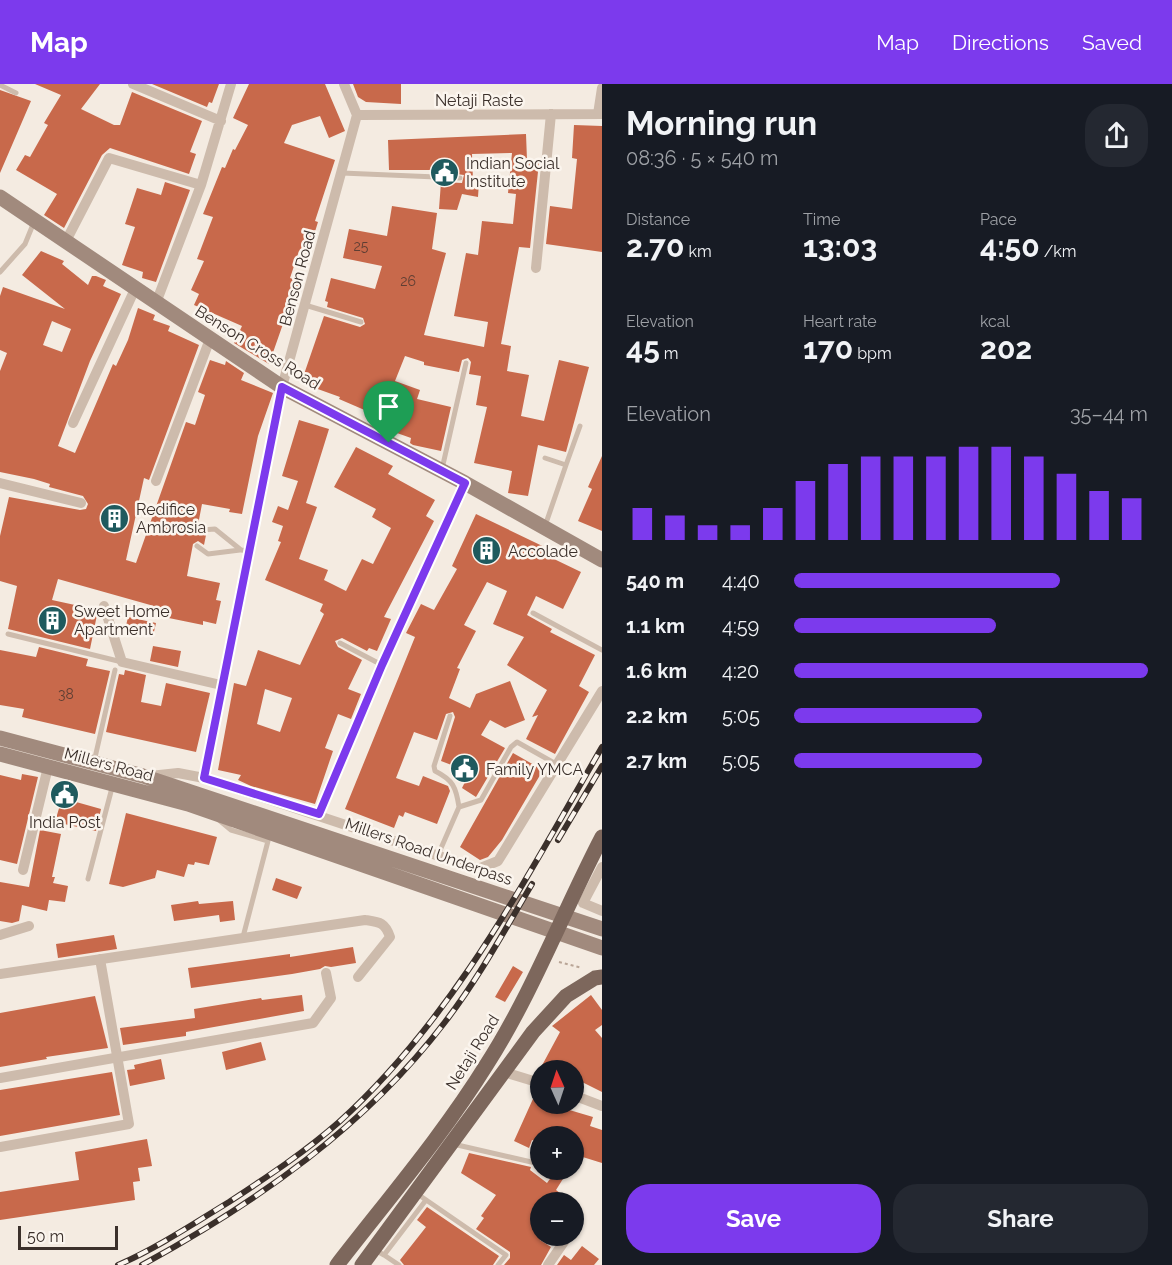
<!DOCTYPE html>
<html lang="en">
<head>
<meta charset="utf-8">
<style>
	:root { --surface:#171b24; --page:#242831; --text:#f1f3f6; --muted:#9ea1a6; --accent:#7c3aed }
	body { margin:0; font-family:Raleway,sans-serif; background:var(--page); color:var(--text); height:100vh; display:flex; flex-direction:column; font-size:22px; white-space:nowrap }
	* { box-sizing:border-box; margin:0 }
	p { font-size:20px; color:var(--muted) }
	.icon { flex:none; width:33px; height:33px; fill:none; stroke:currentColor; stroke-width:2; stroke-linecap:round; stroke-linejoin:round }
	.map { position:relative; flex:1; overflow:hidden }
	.details { display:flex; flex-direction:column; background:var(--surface); width:570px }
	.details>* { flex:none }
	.needle { width:39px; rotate:357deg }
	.controls { position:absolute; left:530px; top:976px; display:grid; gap:12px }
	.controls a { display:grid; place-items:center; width:54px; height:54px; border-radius:50%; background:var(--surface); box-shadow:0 2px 4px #0004; font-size:30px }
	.scale { position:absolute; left:18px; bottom:15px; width:100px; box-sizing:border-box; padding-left:6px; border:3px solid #3b302b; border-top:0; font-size:16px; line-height:21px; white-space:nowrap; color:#3b302b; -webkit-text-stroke:4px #fbf5ee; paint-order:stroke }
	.pin { position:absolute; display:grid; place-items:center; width:51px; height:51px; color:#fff; margin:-62px -26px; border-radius:50% 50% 50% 0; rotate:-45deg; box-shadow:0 0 6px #0007 }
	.pin .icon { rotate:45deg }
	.round { display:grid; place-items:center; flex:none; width:63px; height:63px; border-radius:24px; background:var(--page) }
	.head { display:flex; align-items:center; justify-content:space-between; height:102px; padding:0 24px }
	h1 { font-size:33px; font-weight:700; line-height:45px }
	.metrics { display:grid; grid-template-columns:repeat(3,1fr); gap:9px; height:102px; padding:6px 24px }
	.metrics div { display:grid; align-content:center }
	.metrics b { font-size:30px; font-weight:700 }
	.metrics small { font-size:16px; font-weight:400 }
	.metrics p { font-size:16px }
	.chart { height:168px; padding:12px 24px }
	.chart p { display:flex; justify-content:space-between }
	.chart svg { width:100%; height:108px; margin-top:6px; stroke:var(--accent); stroke-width:6 }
	.button { display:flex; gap:12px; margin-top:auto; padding:12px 24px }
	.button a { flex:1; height:69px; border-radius:24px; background:var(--accent); color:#fff; font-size:24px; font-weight:700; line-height:69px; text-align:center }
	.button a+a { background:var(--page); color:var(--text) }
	ul { padding:0 24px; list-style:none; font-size:20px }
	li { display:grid; grid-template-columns:96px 72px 1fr; align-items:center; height:45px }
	li i { height:15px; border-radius:8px; background:var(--accent) }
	header { display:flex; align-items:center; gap:36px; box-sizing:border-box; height:84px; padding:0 30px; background:var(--accent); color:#fff }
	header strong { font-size:28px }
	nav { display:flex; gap:33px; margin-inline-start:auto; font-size:21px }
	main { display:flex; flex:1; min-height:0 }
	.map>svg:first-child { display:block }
	.building { fill:#c8694b; fill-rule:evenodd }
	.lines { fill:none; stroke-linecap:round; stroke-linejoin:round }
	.path { stroke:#b9a596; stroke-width:2; stroke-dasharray:3 3; stroke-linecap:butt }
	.lane { stroke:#cdbbac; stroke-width:5 }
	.street { stroke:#cdbbac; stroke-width:10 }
	.secondary { stroke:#a18a7d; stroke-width:15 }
	.primary { stroke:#7d675c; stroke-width:15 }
	.rail-casing { stroke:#3b302b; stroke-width:6 }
	.rail { stroke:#fbf5ee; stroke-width:4; stroke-dasharray:11; stroke-linecap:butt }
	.route-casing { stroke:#fff; stroke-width:12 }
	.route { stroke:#7c3aed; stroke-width:8 }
	.labels { text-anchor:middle; stroke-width:5; stroke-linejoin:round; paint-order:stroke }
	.number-label { font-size:14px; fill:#5e3e33 }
	.street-label { font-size:16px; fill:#3b302b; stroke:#fbf5ee }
	.poi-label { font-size:16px; fill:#3b302b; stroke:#fbf5ee; text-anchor:start }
</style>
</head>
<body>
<header>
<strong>Map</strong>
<nav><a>Map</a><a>Directions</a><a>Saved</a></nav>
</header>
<main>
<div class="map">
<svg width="602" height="1181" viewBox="0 0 602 1181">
	<rect width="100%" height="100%" fill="#f4ebe1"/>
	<path class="building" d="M35,0H100L81,25L114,41H120L132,8L202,37L190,68L196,70L189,90L110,64L102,71L64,144L44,131L57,110L16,86L25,71L30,73L48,41L44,39L61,11Z
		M152,0H219L212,19L209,18L207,23Z
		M249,0H325L345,47L329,54L320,32L292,41L284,59L335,76L315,137L318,138L308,170L299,167L290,194L303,199L298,218L289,239L284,237L269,280L234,259L242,242L194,221L199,210L191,206L204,177L197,175L213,133L203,130L222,83L225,84L233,65L235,66L248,41L233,34Z
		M353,0H401V20L366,18L358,13Z
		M0,6L31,17L0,89Z
		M574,41L602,42V168L546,160L550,122L572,125L577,75L572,74Z
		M526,50L527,76L539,78L530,164L519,163L501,260L511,262L507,287L529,291L521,332L544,337L559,276L589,283L566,368L538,361L528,412L508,409L512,387L474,379L487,323L476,321L481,292L469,290L471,278L468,274L462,276L459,288L424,281V278L405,272L395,297L420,306L417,315L451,323L441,367L413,361L410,359L411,354L380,343L383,334L339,315L340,313L301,299L324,232L360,243L365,240L363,234L327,223L328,218L325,217L331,194L375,205L382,182L343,174L349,145L387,152L392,122L437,129L432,165L446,169L424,251L484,263L488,238L454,232L466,169L478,171L482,137L513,140L516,110L508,109L512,69L472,70L473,97L479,98L478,113L462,110L457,126L439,125L441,98L462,99L464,91L441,88V86H389L388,56Z
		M165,98L190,106L156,198L142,194L143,188L122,181L135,143L125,140L137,104L161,111Z
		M41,167L64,177L62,180L88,201L92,192H96L106,196L103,202L121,210L90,277L58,362L75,369L113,280L116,282L128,256L138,224L155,231L153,236L170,242L168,247L199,261L149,396L144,394L126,476L136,479L186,338L195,341L205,311L198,308L210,276L225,281L226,277L244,289L241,296L273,309L258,352L242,430L229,428L230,425L202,420L197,446L200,451H206L204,461L198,457L193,460L187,492L220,499L216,516L221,517L216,540L203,537V541L159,532L161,524L58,495L52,516L98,526L90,565L8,545L17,502L0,497V452L9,413L80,426L86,425L88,420L83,412L49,403L50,400L34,395L0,388V287L7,269L0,266V212L3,203L65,225L22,191ZM52,237L71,245L62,268L43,261Z
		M299,336L329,345L306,419L317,423L299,475L328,486L324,496L346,507L362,475L373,480L391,444L372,433L376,425L334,403L356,363L393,382L388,390L435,416L426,432L434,437L384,533L391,535L377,567L369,564L367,567L342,554L335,557L338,563L362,576L348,605L361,610L351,635L338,630L325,664L333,667L315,720L251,702L238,696L241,691L218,686L234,599L246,602L258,566L300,581L324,530L320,527L323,520L265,496L281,458L278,457L283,442L272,438L278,422L288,426L298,397L282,392ZM265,605L292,614L280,648L257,640Z
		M602,372V447L578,437L592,405L588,403Z
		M476,430L557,469L554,475L581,488L563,525L536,512L527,531L552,545L550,548L595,571L579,602L589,608L555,670L526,655L538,631L532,633L547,606L507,581L524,553L493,540L507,507L487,498L464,541L476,547L457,584L460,585L449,614L470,624L476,610L510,597L525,636L505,644L490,636L481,651L505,664L476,713L462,704L470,688L441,677L455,633L453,628L446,630L437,656L414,648L396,694L419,702L423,692L448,702L450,707L437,740L405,728L403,733L399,731L394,744L345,725L415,553L406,549L421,520L434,526L457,485L452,482Z
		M128,533L156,539L153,552L125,546Z
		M153,562L181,567L178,583L150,577Z
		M39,563L88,575L86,582L110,587L95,650L22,633L24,625L0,621V566L36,573Z
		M125,586L146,591L141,618L161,622L166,599L210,609L196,668L106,648L119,590L124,591Z
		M513,669L543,686L502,756L488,773L480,776L460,763Z
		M22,690L38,693L17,780L0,776V691L21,696Z
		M62,714L101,725L96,747L55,738Z
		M126,729L217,753L209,781L195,778L194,781L188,780L184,793L157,786L155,794L123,803L109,800Z
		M40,746L61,750L52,793H55L53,799L68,802L65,818L49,816L47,827L22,821L19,837L12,839L0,837V798L29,803Z
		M276,794L302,803L297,815L272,806Z
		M198,817L199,820L233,817L235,836L220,838L219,831L174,837L171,821Z
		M114,851L117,865L58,874L56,860Z
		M353,863L356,879L331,883L325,882L320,885L292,890L191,904L188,884L290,870V873Z
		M513,882L523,888L505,918L495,913Z
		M302,911L304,927L186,948V952L123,961L120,944L195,934L194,925L261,914L262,916Z
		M591,911L602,926V941L595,946L602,954V1008L582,998L578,1005L573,1004V987H539L560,948L552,942Z
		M95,912L108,964L46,973L47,975L0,983V929Z
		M261,958L266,976L226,986L222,968Z
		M161,975L165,995L130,1002L127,986L135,985L134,981Z
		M112,988L120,1031L0,1052V1006Z
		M537,1006H540V1020H569L566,1025L593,1033L590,1042L602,1046V1079L573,1070V1053H540V1059L532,1056L529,1064L514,1057Z
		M147,1055L152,1082L138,1084L140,1097L133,1098L135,1116L0,1136V1108L79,1096L75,1068Z
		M469,1069L531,1083L530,1086L547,1099L555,1088L566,1090L556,1106L573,1119H540V1156L551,1163L541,1181H504L510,1174V1168L476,1145L484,1134L481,1132L496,1111L461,1089Z
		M427,1123L499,1172L493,1181H404L400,1176L426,1143L417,1136Z
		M582,1162L599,1175L594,1181H557L564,1171L571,1176Z"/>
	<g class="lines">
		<path class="path" d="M559,878L582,884"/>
		<path class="lane" d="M0,1L16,9
			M342,89L460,94
			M0,188L25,160L34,138
			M305,221L361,238
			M545,374L566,381L545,442
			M566,381L580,342
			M442,385L466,279
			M202,446L215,445L241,466L249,467
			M197,462L208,470L240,466
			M533,529L602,566
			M8,550L122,578
			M340,559L382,581
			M450,632L434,682L435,687C453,696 456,703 459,723
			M94,678L115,586
			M219,736L231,746L268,757L243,853
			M438,771L459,723L481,716L511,663L517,658L556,680
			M88,795L113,700
			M453,1060L540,1080
			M416,1109L506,1171L498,1181
			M375,1166L384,1171L426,1116
			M384,1171L399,1181"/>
		<path class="street" d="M133,0L221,37
			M344,0L357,31
			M598,30L602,4
			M357,31L602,30
			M66,157L109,74L201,101
			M536,184L551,30
			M156,219L201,101L231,0
			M73,339L135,205
			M156,397L210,255
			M0,399L81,419
			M104,522L122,578L221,601
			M150,692L178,689L204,694L282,303L357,31
			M204,694L478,785L498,777L602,607
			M319,731L382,581L465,399
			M602,783L583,819L602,827
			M23,786L48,683
			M0,851L29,842
			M0,890L365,836C379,838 385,838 390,853L358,893
			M504,988L540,999
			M0,994L313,939L331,914L326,889
			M573,1011L602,1022
			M0,1063L129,1040L100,875
			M548,1181L568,1152"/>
		<path class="secondary" d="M0,113L282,303L465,399L602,476
			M0,654L143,692L602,845
			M0,670L188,720L602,864"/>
		<path class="primary" d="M337,1181C388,1115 443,1051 487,980C533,908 563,828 602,753
			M362,1181L533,948L566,912L595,894L602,893"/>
		<defs>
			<path id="rail" d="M558,756L602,682
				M118,1181C157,1164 193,1140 229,1118C267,1093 305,1068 339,1038C454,934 526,794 602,663
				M142,1181C257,1118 365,1043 445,938C479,894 504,847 532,800"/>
		</defs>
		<use href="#rail" class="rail-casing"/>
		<use href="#rail" class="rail"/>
	</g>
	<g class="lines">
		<defs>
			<path id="route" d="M282,303L465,399L382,581L319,730L204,694Z"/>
		</defs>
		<use href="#route" class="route-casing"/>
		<use href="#route" class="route"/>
	</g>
	<defs>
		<symbol id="civic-disc" viewBox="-11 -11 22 22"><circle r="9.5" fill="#1f5a5e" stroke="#fbf5ee"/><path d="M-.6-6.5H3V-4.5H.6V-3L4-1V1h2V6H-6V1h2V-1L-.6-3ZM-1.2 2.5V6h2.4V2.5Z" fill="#fff"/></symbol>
		<symbol id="building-disc" viewBox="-11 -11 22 22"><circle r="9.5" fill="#1f5a5e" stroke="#fbf5ee"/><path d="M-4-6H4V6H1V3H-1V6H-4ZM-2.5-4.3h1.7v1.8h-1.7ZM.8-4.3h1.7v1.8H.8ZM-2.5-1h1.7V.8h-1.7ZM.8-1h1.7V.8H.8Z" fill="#fff"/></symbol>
	</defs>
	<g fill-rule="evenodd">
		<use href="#civic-disc" x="428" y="72" width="33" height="33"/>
		<use href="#building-disc" x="98" y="418" width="33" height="33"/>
		<use href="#building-disc" x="470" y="450" width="33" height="33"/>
		<use href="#building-disc" x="36" y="520" width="33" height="33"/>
		<use href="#civic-disc" x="448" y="668" width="33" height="33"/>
		<use href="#civic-disc" x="48" y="694" width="33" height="33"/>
	</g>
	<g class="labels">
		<g class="number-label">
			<text x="361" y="167">25</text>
			<text x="408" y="202">26</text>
			<text x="66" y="615">38</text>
		</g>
		<g class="street-label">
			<text x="479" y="22">Netaji Raste</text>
			<text transform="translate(297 194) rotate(-75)" y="6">Benson Road</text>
			<text transform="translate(258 263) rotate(32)" y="6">Benson Cross Road</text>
			<text transform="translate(109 680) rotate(15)" y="6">Millers Road</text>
			<text transform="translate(429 767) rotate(19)" y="6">Millers Road Underpass</text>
			<text transform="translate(472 968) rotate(-58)" y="6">Netaji Road</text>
		</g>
		<g class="poi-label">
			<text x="466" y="85">Indian Social<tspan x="466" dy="18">Institute</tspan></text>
			<text x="136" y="431">Redifice<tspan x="136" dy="18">Ambrosia</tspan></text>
			<text x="508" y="473">Accolade</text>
			<text x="74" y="533">Sweet Home<tspan x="74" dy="18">Apartment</tspan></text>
			<text x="486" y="691">Family YMCA</text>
			<text x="65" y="744" text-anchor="middle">India Post</text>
		</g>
	</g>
</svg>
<div class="controls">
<a><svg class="needle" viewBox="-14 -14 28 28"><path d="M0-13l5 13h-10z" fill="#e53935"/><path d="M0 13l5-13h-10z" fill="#9ea1a6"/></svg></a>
<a>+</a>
<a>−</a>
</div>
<div class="scale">50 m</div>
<div class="pin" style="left:389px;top:359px;background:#1e9e55"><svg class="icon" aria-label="arrive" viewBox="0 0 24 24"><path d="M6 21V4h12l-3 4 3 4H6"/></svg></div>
</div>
<section class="details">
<div class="head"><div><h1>Morning run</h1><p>08:36 · 5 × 540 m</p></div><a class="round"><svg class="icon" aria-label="share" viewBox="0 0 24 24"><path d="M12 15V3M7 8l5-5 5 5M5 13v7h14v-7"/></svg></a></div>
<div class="metrics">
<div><p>Distance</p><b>2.70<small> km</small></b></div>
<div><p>Time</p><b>13:03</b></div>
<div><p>Pace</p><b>4:50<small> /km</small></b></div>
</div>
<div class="metrics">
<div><p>Elevation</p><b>45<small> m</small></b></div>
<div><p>Heart rate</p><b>170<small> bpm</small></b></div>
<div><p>kcal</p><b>202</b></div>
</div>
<div class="chart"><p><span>Elevation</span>35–44 m</p>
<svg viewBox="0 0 160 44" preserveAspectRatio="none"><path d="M5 44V31M15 44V34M25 44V38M35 44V38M45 44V31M55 44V20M65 44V13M75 44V10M85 44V10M95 44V10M105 44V6M115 44V6M125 44V10M135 44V17M145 44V24M155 44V27"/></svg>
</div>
<ul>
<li><b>540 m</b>4:40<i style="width:75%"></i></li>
<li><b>1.1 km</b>4:59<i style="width:57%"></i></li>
<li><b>1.6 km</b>4:20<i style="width:100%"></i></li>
<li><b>2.2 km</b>5:05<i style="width:53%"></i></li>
<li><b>2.7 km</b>5:05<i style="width:53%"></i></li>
</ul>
<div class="button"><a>Save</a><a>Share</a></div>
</section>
</main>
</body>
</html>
